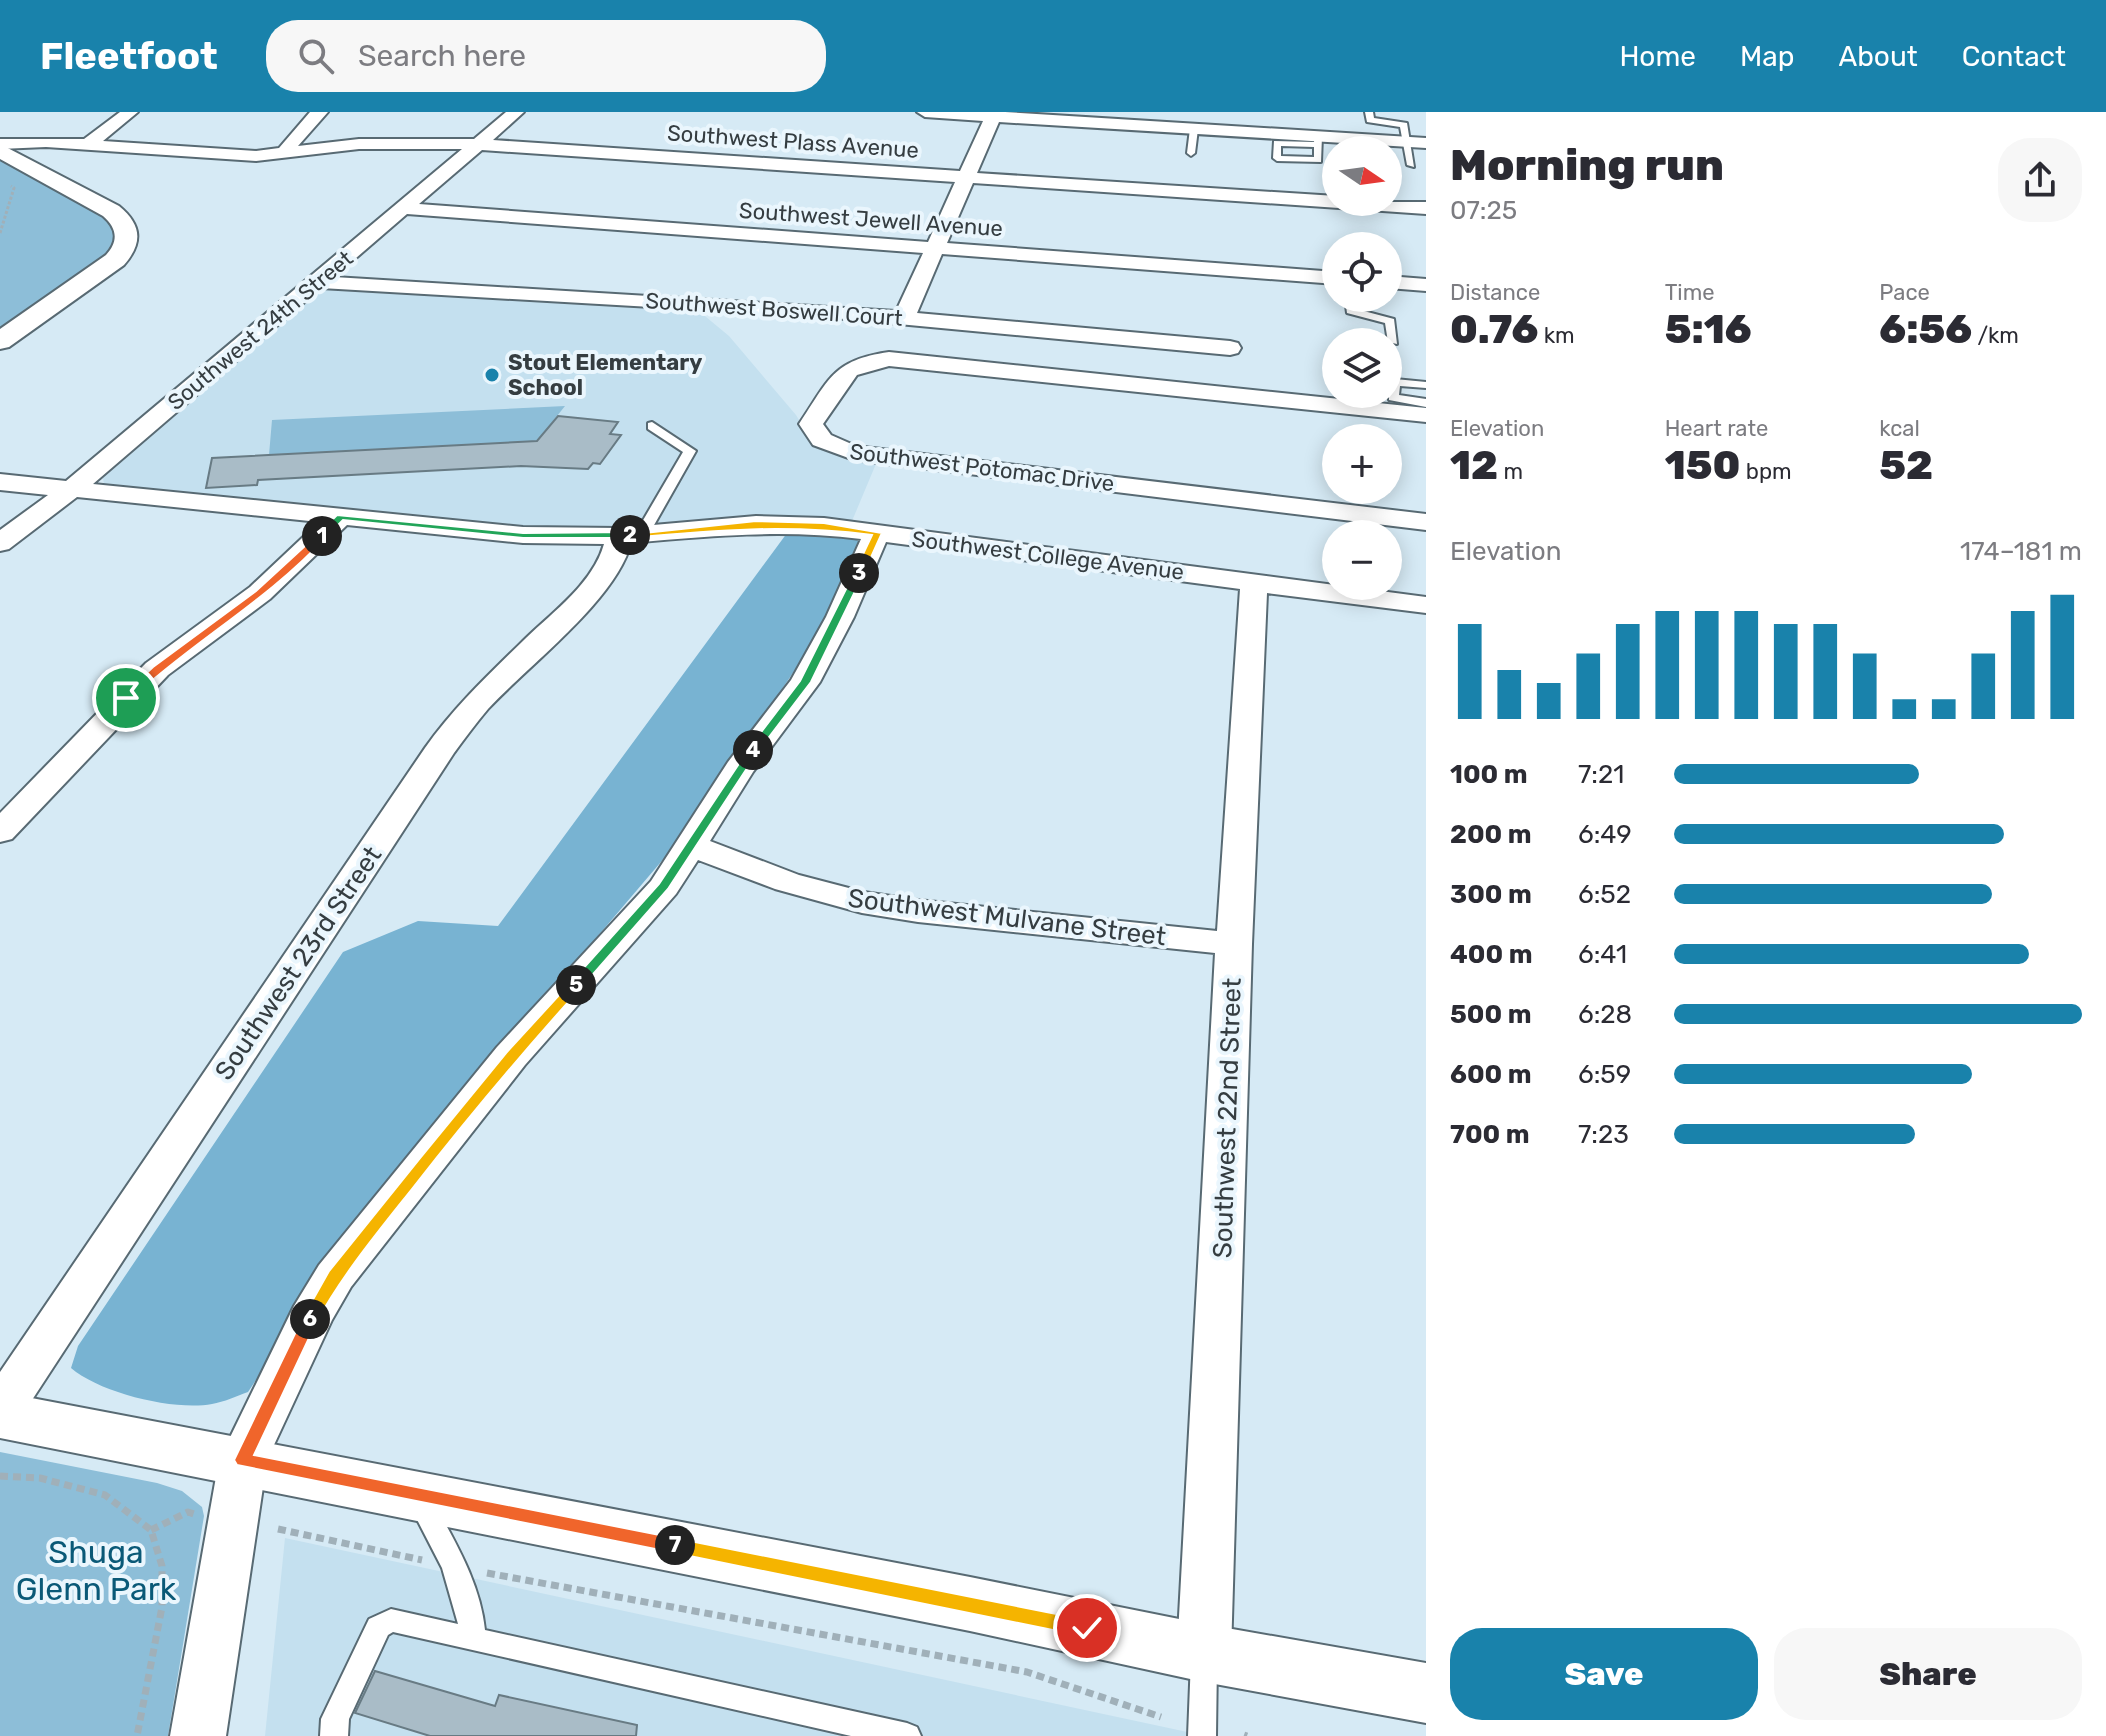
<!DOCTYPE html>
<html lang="en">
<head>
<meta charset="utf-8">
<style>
	:root { --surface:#fff; --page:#f7f7f7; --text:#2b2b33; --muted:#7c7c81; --accent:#1982ab }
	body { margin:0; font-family:Rubik,sans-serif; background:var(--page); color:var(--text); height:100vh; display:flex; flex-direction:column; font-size:30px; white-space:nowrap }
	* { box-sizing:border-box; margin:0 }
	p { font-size:26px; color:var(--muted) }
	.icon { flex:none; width:44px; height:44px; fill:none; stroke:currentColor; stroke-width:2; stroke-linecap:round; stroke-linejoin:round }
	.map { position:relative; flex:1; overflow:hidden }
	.drawer { display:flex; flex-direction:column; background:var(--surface); width:680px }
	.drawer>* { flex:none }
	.needle { width:52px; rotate:103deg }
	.fabs { position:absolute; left:1322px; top:24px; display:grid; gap:16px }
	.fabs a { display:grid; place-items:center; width:80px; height:80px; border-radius:50%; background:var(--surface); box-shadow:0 4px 20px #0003; font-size:40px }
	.pin { position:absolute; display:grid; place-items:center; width:68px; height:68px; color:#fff; margin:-34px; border:4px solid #fff; border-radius:50%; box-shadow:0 2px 8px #0007 }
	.km { position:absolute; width:40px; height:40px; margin:-20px; border-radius:50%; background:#222; color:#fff; font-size:22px; line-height:40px; text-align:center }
	.round { display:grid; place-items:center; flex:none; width:84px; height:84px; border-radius:32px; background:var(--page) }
	.summary { display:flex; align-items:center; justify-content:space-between; height:136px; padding:0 24px }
	h1 { font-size:44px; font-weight:800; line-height:60px }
	.metrics { display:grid; grid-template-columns:repeat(3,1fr); gap:12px; height:136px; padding:8px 24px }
	.metrics div { display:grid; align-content:center }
	.metrics b { font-size:40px; font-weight:800 }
	.metrics small { font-size:22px; font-weight:400 }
	.metrics p { font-size:22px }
	.chart { height:224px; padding:16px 24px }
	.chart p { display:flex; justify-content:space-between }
	.chart svg { width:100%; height:144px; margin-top:8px; stroke:var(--accent); stroke-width:6 }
	.primary-button { display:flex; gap:16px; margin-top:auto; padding:16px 24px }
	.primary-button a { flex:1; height:92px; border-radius:32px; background:var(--accent); color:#fff; font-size:32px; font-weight:800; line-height:92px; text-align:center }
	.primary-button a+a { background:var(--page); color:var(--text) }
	ul { padding:0 24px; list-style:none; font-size:26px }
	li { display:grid; grid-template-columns:128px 96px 1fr; align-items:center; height:60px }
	li i { height:20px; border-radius:10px; background:var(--accent) }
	header { display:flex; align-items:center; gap:48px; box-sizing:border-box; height:112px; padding:0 40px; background:var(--accent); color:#fff }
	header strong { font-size:38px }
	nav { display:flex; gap:44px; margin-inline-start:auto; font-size:28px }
	.search { width:560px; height:72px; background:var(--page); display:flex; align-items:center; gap:20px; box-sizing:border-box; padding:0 28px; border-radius:32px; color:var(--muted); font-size:30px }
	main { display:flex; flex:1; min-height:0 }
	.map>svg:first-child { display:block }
	.built { fill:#c4e0ef }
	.green { fill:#8dbed8 }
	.forest { fill:#78b3d2 }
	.building { fill:#a9bcc7; stroke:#687b84; stroke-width:2 }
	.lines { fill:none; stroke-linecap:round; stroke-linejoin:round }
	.service-casing { stroke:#586a73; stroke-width:4 }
	.minor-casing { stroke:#586a73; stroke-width:4 }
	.tertiary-casing { stroke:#586a73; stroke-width:4 }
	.secondary-casing { stroke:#586a73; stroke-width:4 }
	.path-far1 { stroke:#a0b0b9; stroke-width:3; stroke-dasharray:3 2; stroke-linecap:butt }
	.path { stroke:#a0b0b9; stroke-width:7; stroke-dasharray:8 5; stroke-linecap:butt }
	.service { fill:#fff; fill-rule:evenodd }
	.minor { fill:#fff; fill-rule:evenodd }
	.tertiary { fill:#fff; fill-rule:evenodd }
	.secondary { fill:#fff; fill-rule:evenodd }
	.split-1 { fill:#f0652b; stroke:#fff; stroke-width:2 }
	.split-2 { fill:#22a559; stroke:#fff; stroke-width:2 }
	.split-3 { fill:#f5b400; stroke:#fff; stroke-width:2 }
	.split-4 { fill:#22a559; stroke:#fff; stroke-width:2 }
	.split-5 { fill:#22a559; stroke:#fff; stroke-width:2 }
	.split-6 { fill:#f5b400; stroke:#fff; stroke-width:2 }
	.split-7 { fill:#f0652b; stroke:#fff; stroke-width:2 }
	.split-8 { fill:#f5b400; stroke:#fff; stroke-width:2 }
	.poi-dot { fill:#1982ab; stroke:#eaf6fd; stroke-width:3 }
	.labels { text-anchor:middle; stroke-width:8; stroke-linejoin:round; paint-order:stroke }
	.far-street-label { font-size:22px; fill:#353d41; stroke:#eaf6fd }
	.far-poi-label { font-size:22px; font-weight:bold; fill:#353d41; stroke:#eaf6fd; text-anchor:start }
	.street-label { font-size:26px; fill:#353d41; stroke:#eaf6fd }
	.near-park-label { font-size:32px; fill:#0a5977; stroke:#eaf6fd }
</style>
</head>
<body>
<header>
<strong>Fleetfoot</strong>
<div class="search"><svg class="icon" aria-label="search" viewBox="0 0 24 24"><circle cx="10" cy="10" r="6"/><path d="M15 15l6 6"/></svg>Search here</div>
<nav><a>Home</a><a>Map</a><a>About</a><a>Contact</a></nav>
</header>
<main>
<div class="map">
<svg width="1426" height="1624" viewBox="0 0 1426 1624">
	<rect width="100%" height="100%" fill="#d6eaf5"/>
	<path class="built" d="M333,176L694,195L729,224L796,303L810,326L878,347L852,409L756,403L613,416L513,415L104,372L103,366L322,177Z
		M285,1426L1206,1624H265Z"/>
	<path class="green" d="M0,45L102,103C111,110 119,118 115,129C108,151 23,202 0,217Z
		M565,294L537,329L269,343L272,308Z
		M0,1340L157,1371L182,1379L202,1395L204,1404L168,1624H0Z"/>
	<path class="forest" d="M790,417L853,425L861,431L858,442L807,540L683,724L385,1074L248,1280C237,1284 224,1290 212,1292C174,1299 100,1281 71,1256L78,1234L343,840L418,809L498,814Z"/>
	<path class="building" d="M558,304L618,310L610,322L621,323L600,352L593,351L588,357L521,354L258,368L257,373L206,376L212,346L537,329Z
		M375,1559L495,1594L499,1583L637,1613L636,1624H430L355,1601Z"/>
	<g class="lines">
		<defs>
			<path id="service" d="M1365,0H1373L1374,6L1407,11L1414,55L1407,53L1400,15L1367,10Z
				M1194,14L1198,17L1195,41L1191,44L1187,41L1190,17Z
				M1315,22L1322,24L1321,50L1277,49L1273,46L1274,29L1314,30ZM1281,34L1314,35V45L1281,44Z
				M1345,186H1355L1356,197L1394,207L1397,232L1388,230L1385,211L1347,201Z
				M1395,267L1426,270V276L1400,274L1399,283L1426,287V295L1389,288V270Z
				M652,310L696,339L649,422L642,426L635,422L683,340L648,317V311Z
				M422,1382L431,1385C453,1427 480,1469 485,1518L907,1611L917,1615L921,1624H851L393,1520L388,1523L349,1607L348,1624H320L321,1607L369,1507L391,1497L458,1512L442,1456L409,1392L413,1385Z
				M1204,1535L1214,1539L1217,1547L1216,1624H1188L1191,1547L1194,1539Z"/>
			<path id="minor" d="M120,0H138L103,29L256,39L279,36L310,0H328L298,34L359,27H474L506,0H524L493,28L960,59L983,9L925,5L917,0H1005L1426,26V36L999,10L977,61L1336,84V90H1426V102L973,71L947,131L1336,160V172L942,142L917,201L1230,229L1238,231L1241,236L1238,241L1230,243L824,205L321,176L93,372L523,415L619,416L756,404L824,406L1426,485V501L1267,481L1252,832L1231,1541L1223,1558L1204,1565L1185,1558L1177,1541L1215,841L918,810L862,801L775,777L698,748L676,782L525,953L351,1175L332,1208L267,1348L226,1624H170L219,1348L294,1194L319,1153L497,935L651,769L728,650L791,568L826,505L861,427C783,417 708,424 631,431C616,488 529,553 488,597C476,611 465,626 454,641L17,1311L0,1317V1260L425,636C454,595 490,561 526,526C554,499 593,471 604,432L523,431L347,413L270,487L168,563L12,727L0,730V701L146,551L250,475L319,410L77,385L9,437L0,439V418L48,383L0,378V362L66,369L462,37H359L256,49L46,35L0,37V27H84ZM482,38L955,70L928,130L419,92ZM407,102L923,141L896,199L334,165ZM886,430L1240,477L1217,819L918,788L864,780L799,763L710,729L753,660L820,570L854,505Z
				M1388,164L1426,167V179L1388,176Z
				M889,240L1426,296V310L889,254L857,263L823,312L831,323L856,334L1426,402V418L854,348L813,333L799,312C829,268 832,248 889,240Z"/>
			<path id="tertiary" d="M0,32L119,94C142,113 143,131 124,153L9,235L0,237V217L106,143C119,129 117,116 103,104L0,47Z"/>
			<path id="secondary" d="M0,1280L970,1465L1204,1512L1426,1551V1611L1204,1570L970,1519L0,1326Z"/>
		</defs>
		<use href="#service" class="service-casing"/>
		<use href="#minor" class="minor-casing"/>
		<use href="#tertiary" class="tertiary-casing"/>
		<use href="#secondary" class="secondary-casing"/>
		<path class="path-far1" d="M0,121L14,76L11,74"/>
		<path class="path" d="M0,1364L40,1366L105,1383L151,1418L162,1454V1495L137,1624
			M278,1417L422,1448
			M151,1418L188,1400L194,1402
			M487,1461L1027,1560L1161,1605
			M1244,1623L1247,1624"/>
		<use href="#service" class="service"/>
		<use href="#minor" class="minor"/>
		<use href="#tertiary" class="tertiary"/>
		<use href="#secondary" class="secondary"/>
	</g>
	<path class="split-1" d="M318,422L327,424C269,488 192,530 130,588H122V584L153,555L256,479Z"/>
	<path class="split-2" d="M337,403L523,421L630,420L635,423L630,426H523L343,408L325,426H318V422Z"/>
	<path class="split-3" d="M756,409L824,411L882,421L864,461L859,464L854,461L872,423C787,412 715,418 630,426L625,423Z"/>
	<path class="split-4" d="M859,458L864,461L811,570L757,641H749V636L800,569L854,461Z"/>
	<path class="split-5" d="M753,635L759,638L668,777L581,876H571V870L659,772L748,638Z"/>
	<path class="split-6" d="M576,869L581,870V876C522,941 466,1008 412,1077C377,1121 343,1162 316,1211H304L302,1207L329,1159L420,1046L506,941L571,870Z"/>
	<path class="split-7" d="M310,1200L318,1207L254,1343L675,1426L682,1428L684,1433L682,1439L675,1441L237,1353L234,1348L302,1207Z"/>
	<path class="split-8" d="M675,1426L1087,1508L1094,1511L1097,1516L1094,1522L1087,1525L675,1441L669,1439L666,1433L669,1428Z"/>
	<circle class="poi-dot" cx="492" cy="263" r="8"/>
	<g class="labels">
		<g class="far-street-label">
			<text transform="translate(793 29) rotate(4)" y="8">Southwest Plass Avenue</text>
			<text transform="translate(871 107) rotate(4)" y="8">Southwest Jewell Avenue</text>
			<text transform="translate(774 197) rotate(4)" y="8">Southwest Boswell Court</text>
			<text transform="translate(260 218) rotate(-40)" y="8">Southwest 24th Street</text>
			<text transform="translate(982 355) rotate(7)" y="8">Southwest Potomac Drive</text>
			<text transform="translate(1048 443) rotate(7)" y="8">Southwest College Avenue</text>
		</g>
		<g class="far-poi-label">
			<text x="508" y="258">Stout Elementary<tspan x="508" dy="25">School</tspan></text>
		</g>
		<g class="street-label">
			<text transform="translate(1007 805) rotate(7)" y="9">Southwest Mulvane Street</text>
			<text transform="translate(298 851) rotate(-56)" y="9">Southwest 23rd Street</text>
			<text transform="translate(1227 1006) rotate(-88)" y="9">Southwest 22nd Street</text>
		</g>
		<g class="near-park-label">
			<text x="96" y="1451">Shuga<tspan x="96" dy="37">Glenn Park</tspan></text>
		</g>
	</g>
</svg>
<div class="fabs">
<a><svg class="needle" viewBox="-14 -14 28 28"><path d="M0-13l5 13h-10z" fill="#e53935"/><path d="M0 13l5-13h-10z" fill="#7c7c81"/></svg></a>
<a><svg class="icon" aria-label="locate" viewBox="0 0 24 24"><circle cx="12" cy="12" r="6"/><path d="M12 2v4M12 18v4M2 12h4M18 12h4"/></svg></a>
<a><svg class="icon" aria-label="layers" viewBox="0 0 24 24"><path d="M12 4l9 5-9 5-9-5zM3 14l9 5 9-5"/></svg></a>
<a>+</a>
<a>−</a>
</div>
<div class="pin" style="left:126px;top:586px;background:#1e9e55"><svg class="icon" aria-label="arrive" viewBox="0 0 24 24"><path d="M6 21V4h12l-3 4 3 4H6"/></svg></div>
<div class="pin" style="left:1087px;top:1516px;background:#d93025"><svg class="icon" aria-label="check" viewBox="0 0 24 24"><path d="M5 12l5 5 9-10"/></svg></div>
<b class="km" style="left:322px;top:424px">1</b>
<b class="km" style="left:630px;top:423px">2</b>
<b class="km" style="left:859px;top:461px">3</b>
<b class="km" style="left:753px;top:638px">4</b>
<b class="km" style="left:576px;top:873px">5</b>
<b class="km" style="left:310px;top:1207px">6</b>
<b class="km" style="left:675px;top:1433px">7</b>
</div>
<section class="drawer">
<div class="summary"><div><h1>Morning run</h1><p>07:25</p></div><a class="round"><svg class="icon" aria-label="share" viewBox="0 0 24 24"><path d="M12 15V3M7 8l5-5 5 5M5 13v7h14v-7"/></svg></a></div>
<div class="metrics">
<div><p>Distance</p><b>0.76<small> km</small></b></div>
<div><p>Time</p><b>5:16</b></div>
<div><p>Pace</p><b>6:56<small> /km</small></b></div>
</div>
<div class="metrics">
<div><p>Elevation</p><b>12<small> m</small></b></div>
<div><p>Heart rate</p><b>150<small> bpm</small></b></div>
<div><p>kcal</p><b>52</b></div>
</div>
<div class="chart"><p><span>Elevation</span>174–181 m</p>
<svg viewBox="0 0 160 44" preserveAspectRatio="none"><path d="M5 44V15M15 44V29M25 44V33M35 44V24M45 44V15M55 44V11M65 44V11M75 44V11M85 44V15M95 44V15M105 44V24M115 44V38M125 44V38M135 44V24M145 44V11M155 44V6"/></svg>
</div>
<ul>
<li><b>100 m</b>7:21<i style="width:60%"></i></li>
<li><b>200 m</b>6:49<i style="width:81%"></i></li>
<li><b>300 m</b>6:52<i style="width:78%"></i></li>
<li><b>400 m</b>6:41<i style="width:87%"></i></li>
<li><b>500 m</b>6:28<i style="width:100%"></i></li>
<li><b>600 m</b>6:59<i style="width:73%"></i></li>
<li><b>700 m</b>7:23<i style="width:59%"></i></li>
</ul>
<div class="primary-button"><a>Save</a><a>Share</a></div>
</section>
</main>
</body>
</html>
